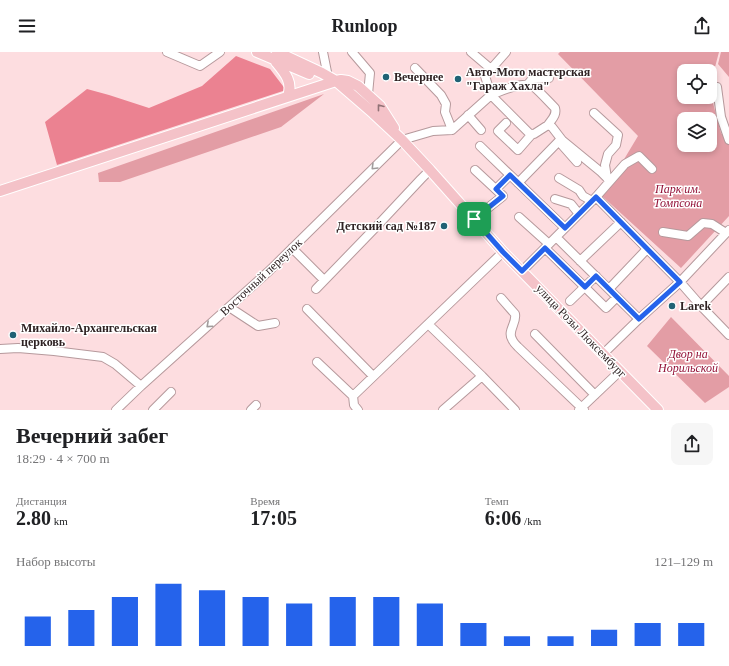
<!DOCTYPE html>
<html lang="ru">
<head>
<meta charset="utf-8">
<style>
	:root { --surface:#fff; --page:#f6f6f6; --text:#202124; --muted:#757577; --accent:#2563eb }
	body { margin:0; font-family:Georgia,serif; background:var(--page); color:var(--text); height:100vh; display:flex; flex-direction:column; font-size:15px; white-space:nowrap }
	* { box-sizing:border-box; margin:0 }
	p { font-size:13px; color:var(--muted) }
	.icon { flex:none; width:22px; height:22px; fill:none; stroke:currentColor; stroke-width:2; stroke-linecap:round; stroke-linejoin:round }
	.map { position:relative; height:358px; overflow:hidden }
	.details { display:flex; flex-direction:column; background:var(--surface); flex:1 }
	.details>* { flex:none }
	.controls { position:absolute; left:677px; top:12px; display:grid; gap:8px }
	.controls a { display:grid; place-items:center; width:40px; height:40px; border-radius:8px; background:var(--surface); box-shadow:0 2px 6px #0003; font-size:20px }
	.pin { position:absolute; display:grid; place-items:center; width:34px; height:34px; color:#fff; margin:-17px; border-radius:8px; box-shadow:0 2px 6px #0006 }
	.round { display:grid; place-items:center; flex:none; width:42px; height:42px; border-radius:8px; background:var(--page) }
	.headline { display:flex; align-items:center; justify-content:space-between; height:68px; padding:0 16px }
	h1 { font-size:22px; font-weight:600; line-height:30px }
	.figures { display:grid; grid-template-columns:repeat(3,1fr); gap:6px; height:68px; padding:4px 16px }
	.figures div { display:grid; align-content:center }
	.figures b { font-size:20px; font-weight:600 }
	.figures small { font-size:11px; font-weight:400 }
	.figures p { font-size:11px }
	.chart { height:112px; padding:8px 16px }
	.chart p { display:flex; justify-content:space-between }
	.chart svg { width:100%; height:72px; margin-top:4px; stroke:var(--accent); stroke-width:6 }
	header { display:flex; justify-content:space-between; align-items:center; height:52px; padding:0 16px; background:var(--surface); font-size:18px; font-weight:600 }
	.map>svg:first-child { display:block }
	.green { fill:#e39da5; fill-rule:evenodd }
	.forest { fill:#eb8291 }
	.lines { fill:none; stroke-linecap:round; stroke-linejoin:round }
	.minor-casing { stroke:#b6999c; stroke-width:10 }
	.major-casing { stroke:#fff; stroke-width:12 }
	.minor { stroke:#fff; stroke-width:8 }
	.major { stroke:#f4c2c8; stroke-width:10 }
	.oneway { stroke:#917276 }
	.oneway2 { stroke:#a19c9c }
	.route-casing { stroke:#fff; stroke-width:8 }
	.route { stroke:#2563eb; stroke-width:5 }
	.poi-dot { fill:#206275; stroke:#fff; stroke-width:1.5 }
	.labels { text-anchor:middle; stroke-width:3; stroke-linejoin:round; paint-order:stroke }
	.poi-label { font-size:12px; font-weight:bold; fill:#2e2223; stroke:#fff; text-anchor:start }
	.park-label { font-size:12px; font-style:italic; fill:#94153a; stroke:#fff }
	.street-label { font-size:12px; fill:#2e2223; stroke:#fff }
</style>
</head>
<body>
<header><svg class="icon" aria-label="menu" viewBox="0 0 24 24"><path d="M4 6h16M4 12h16M4 18h16"/></svg>Runloop<svg class="icon" aria-label="share" viewBox="0 0 24 24"><path d="M12 15V3M7 8l5-5 5 5M5 13v7h14v-7"/></svg></header>
<div class="map">
<svg width="729" height="358" viewBox="0 0 729 358">
	<rect width="100%" height="100%" fill="#fddde0"/>
	<path class="green" d="M560,0H719L710,34V19H684V45H710V40L721,81L729,90V164L681,216L602,144L638,84L558,2ZM684,67H710V93H684Z
		M721,0H729V25L718,12Z
		M324,42L281,75L120,130H99L98,121Z
		M671,265L729,324V335L705,351L647,294Z"/>
	<path class="forest" d="M236,4L270,17L286,38L57,113L45,70L87,37L109,43L149,56L202,34Z"/>
	<g class="lines">
		<defs>
			<path id="minor" d="M167,0L200,14L220,0
				M323,0L328,25
				M352,0L370,21L368,42
				M471,0L491,17L485,24L491,43C501,39 524,28 534,35C541,41 548,49 555,56C557,63 552,67 548,73
				M415,16L441,43L446,52L445,60L449,70L452,78
				M491,17L506,0
				M528,32L532,27L549,26
				M717,35L721,65L729,88
				M594,61L618,83L616,93L608,102L605,113L607,126
				M468,63L481,78
				M506,71L498,79L518,98L532,82
				M562,93L577,110
				M480,94L565,176
				M559,126L579,138L583,144L592,149
				M518,131L559,89L562,88L601,120L610,129
				M496,137L510,123
				M596,145L680,230L701,254L729,283
				M555,147L571,152L579,162
				M519,165L549,192
				M474,167L503,144L475,118
				M663,180L688,184L703,171L712,172L726,181
				M556,185L639,267
				M292,196L324,228
				M545,196L606,256L617,245
				M580,209L621,170
				M522,219L596,145L625,112L639,104L652,117
				M316,237L376,175L421,127L430,118
				M609,237L647,197
				M501,246L515,262C517,271 507,279 512,287C513,290 516,293 518,295L584,358
				M570,249L596,224
				M701,254L729,225
				M229,255L258,274L275,271
				M307,257L373,324
				M428,272L482,324L515,358
				M535,282L595,343
				M0,297L18,296L54,299L103,305L115,312L141,334
				M603,302L639,267L680,230L729,178
				M317,310L353,344
				M116,358L141,334L269,219L402,88L433,79L452,78L491,43L530,82H534L548,73L552,75L562,88
				M153,358L171,340
				M251,358L256,353
				M358,358L354,353L353,344L503,200
				M443,358L482,324
				M579,358L620,319"/>
			<path id="major" d="M257,0L309,22
				M277,0L322,21L336,29L373,61L402,88L430,118L503,200L658,358
				M276,10C285,21 293,30 288,44
				M0,139L336,29L341,28L348,29L358,34L380,54L394,76"/>
		</defs>
		<use href="#minor" class="minor-casing"/>
		<use href="#major" class="major-casing"/>
		<use href="#minor" class="minor"/>
		<use href="#major" class="major"/>
	</g>
	<defs><path id="oneway-chevron" d="M-2-3.5L2.5 0L-2 3.5" fill="none" stroke-width="1.6" stroke-linecap="round" stroke-linejoin="round"/></defs>
	<use class="oneway" href="#oneway-chevron" transform="translate(380 55) rotate(-128)"/>
	<g class="oneway2">
		<use href="#oneway-chevron" transform="translate(374 115) rotate(135)"/>
		<use href="#oneway-chevron" transform="translate(209 273) rotate(138)"/>
	</g>
	<g class="lines">
		<defs>
			<path id="route" d="M510,123L565,176L596,145L680,230L639,267L596,224L585,235L545,196L522,219L503,200L474,167L503,144L496,137Z"/>
		</defs>
		<use href="#route" class="route-casing"/>
		<use href="#route" class="route"/>
	</g>
	<g class="poi-dot">
		<circle cx="386" cy="25" r="4"/>
		<circle cx="458" cy="27" r="4"/>
		<circle cx="444" cy="174" r="4"/>
		<circle cx="672" cy="254" r="4"/>
		<circle cx="13" cy="283" r="4"/>
	</g>
	<g class="labels">
		<g class="poi-label">
			<text x="466" y="24">Авто-Мото мастерская<tspan x="466" dy="14">"Гараж Хахла"</tspan></text>
			<text x="394" y="29">Вечернее</text>
			<text x="436" y="178" text-anchor="end">Детский сад №187</text>
			<text x="680" y="258">Larek</text>
			<text x="21" y="280">Михайло-Архангельская<tspan x="21" dy="14">церковь</tspan></text>
		</g>
		<g class="park-label">
			<text x="678" y="141">Парк им.<tspan x="678" dy="14">Томпсона</tspan></text>
			<text x="688" y="306">Двор на<tspan x="688" dy="14">Норильской</tspan></text>
		</g>
		<g class="street-label">
			<text transform="translate(261 225) rotate(-43)" y="4">Восточный переулок</text>
			<text transform="translate(581 279) rotate(46)" y="4">улица Розы Люксембург</text>
		</g>
	</g>
</svg>
<div class="controls">
<a><svg class="icon" aria-label="locate" viewBox="0 0 24 24"><circle cx="12" cy="12" r="6"/><path d="M12 2v4M12 18v4M2 12h4M18 12h4"/></svg></a>
<a><svg class="icon" aria-label="layers" viewBox="0 0 24 24"><path d="M12 4l9 5-9 5-9-5zM3 14l9 5 9-5"/></svg></a>
</div>
<div class="pin" style="left:474px;top:167px;background:#1e9e55"><svg class="icon" aria-label="arrive" viewBox="0 0 24 24"><path d="M6 21V4h12l-3 4 3 4H6"/></svg></div>
</div>
<section class="details">
<div class="headline"><div><h1>Вечерний забег</h1><p>18:29 · 4 × 700 m</p></div><a class="round"><svg class="icon" aria-label="share" viewBox="0 0 24 24"><path d="M12 15V3M7 8l5-5 5 5M5 13v7h14v-7"/></svg></a></div>
<div class="figures">
<div><p>Дистанция</p><b>2.80<small> km</small></b></div>
<div><p>Время</p><b>17:05</b></div>
<div><p>Темп</p><b>6:06<small> /km</small></b></div>
</div>
<div class="chart"><p><span>Набор высоты</span>121–129 m</p>
<svg viewBox="0 0 160 44" preserveAspectRatio="none"><path d="M5 44V26M15 44V22M25 44V14M35 44V6M45 44V10M55 44V14M65 44V18M75 44V14M85 44V14M95 44V18M105 44V30M115 44V38M125 44V38M135 44V34M145 44V30M155 44V30"/></svg>
</div>
</section>
</body>
</html>
